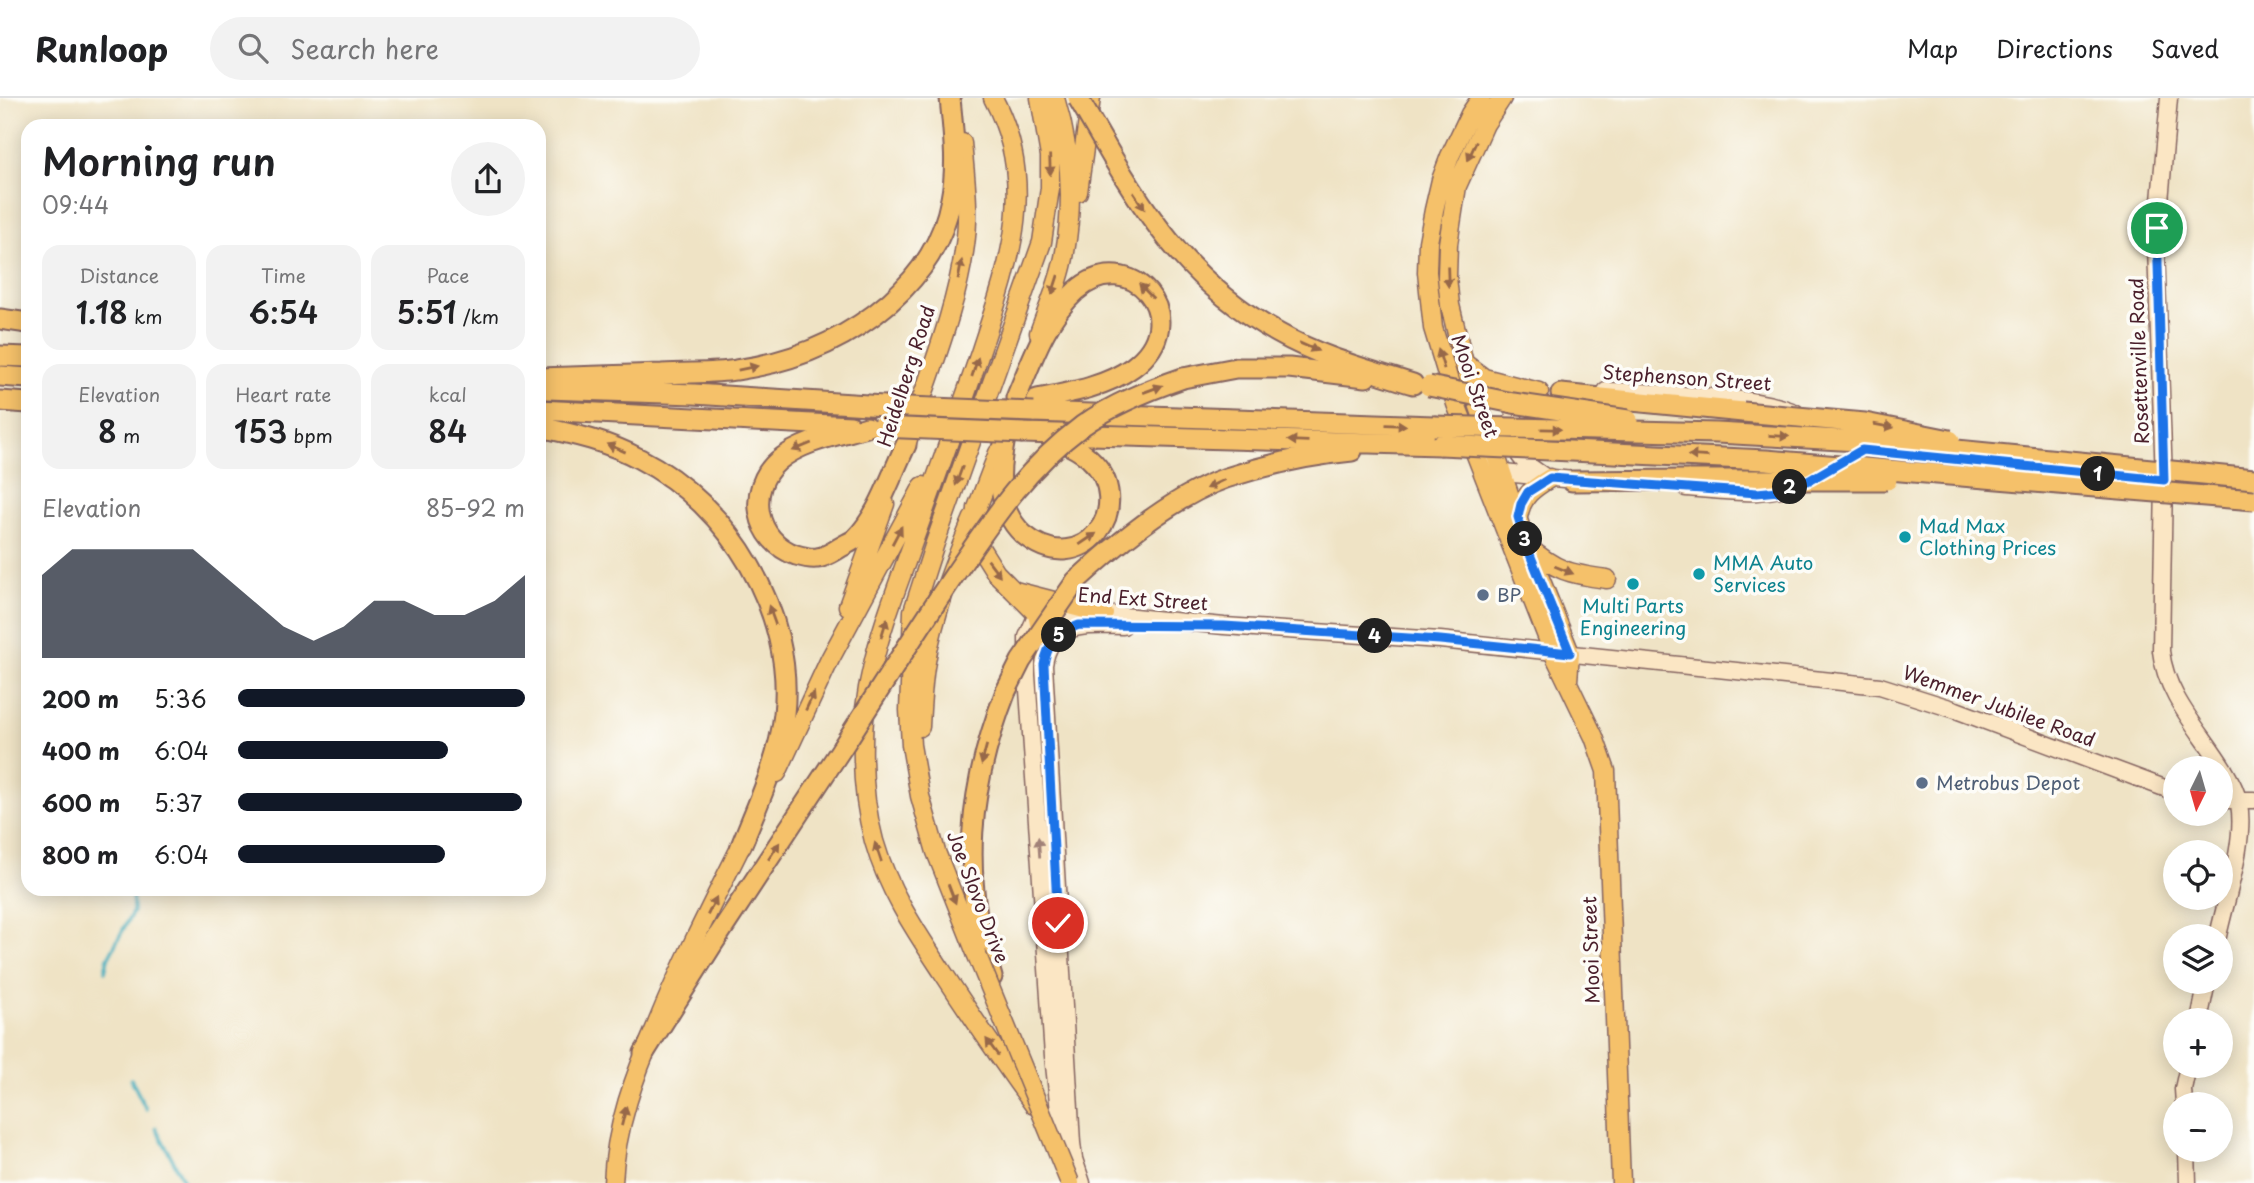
<!DOCTYPE html>
<html lang="en">
<head>
<meta charset="utf-8">
<style>
	:root { --surface:#fff; --page:#f2f2f2; --text:#202124; --muted:#757577; --line:#e0e0e0; --accent:#111827 }
	body { margin:0; font-family:"Playpen Sans",sans-serif; background:var(--page); color:var(--text); height:100vh; display:flex; flex-direction:column; font-size:26px; white-space:nowrap }
	* { box-sizing:border-box; margin:0 }
	p { font-size:23px; color:var(--muted) }
	.icon { flex:none; width:38px; height:38px; fill:none; stroke:currentColor; stroke-width:2; stroke-linecap:round; stroke-linejoin:round }
	.map { position:relative; flex:1; overflow:hidden }
	.details { position:absolute; left:21px; top:21px; width:525px; height:777px; display:flex; flex-direction:column; background:var(--surface); border-radius:21px; box-shadow:0 4px 18px #0003 }
	.details>* { flex:none }
	.needle { width:46px; rotate:185deg }
	.buttons { position:absolute; left:2163px; top:658px; display:grid; gap:14px }
	.buttons a { display:grid; place-items:center; width:70px; height:70px; border-radius:50%; background:var(--surface); box-shadow:0 4px 18px #0003; font-size:35px }
	.pin { position:absolute; display:grid; place-items:center; width:60px; height:60px; color:#fff; margin:-30px; border:4px solid #fff; border-radius:50%; box-shadow:0 2px 7px #0007 }
	.km { position:absolute; width:35px; height:35px; margin:-18px; border-radius:50%; background:#222; color:#fff; font-size:19px; line-height:35px; text-align:center }
	.round { display:grid; place-items:center; flex:none; width:74px; height:74px; border-radius:37px; background:var(--page) }
	.overview { display:flex; align-items:center; justify-content:space-between; height:119px; padding:0 21px }
	h1 { font-size:38px; font-weight:600; line-height:52px }
	.metrics { display:grid; grid-template-columns:repeat(3,1fr); gap:10px; height:119px; padding:7px 21px }
	.metrics div { display:grid; align-content:center; border-radius:18px; background:var(--page); text-align:center }
	.metrics b { font-size:30px; font-weight:600 }
	.metrics small { font-size:19px; font-weight:400 }
	.metrics p { font-size:19px }
	.chart { height:196px; padding:14px 21px }
	.chart p { display:flex; justify-content:space-between }
	.chart svg { width:100%; height:126px; margin-top:7px; fill:var(--accent); opacity:.7 }
	ul { padding:0 21px; list-style:none; font-size:23px }
	li { display:grid; grid-template-columns:112px 84px 1fr; align-items:center; height:52px }
	li i { height:18px; border-radius:9px; background:var(--accent) }
	header { display:flex; align-items:center; gap:42px; box-sizing:border-box; height:98px; padding:0 35px; background:var(--surface); border-bottom:2px solid var(--line) }
	header strong { font-size:33px }
	nav { display:flex; gap:38px; margin-inline-start:auto; font-size:24px }
	.search { width:490px; height:63px; background:var(--page); display:flex; align-items:center; gap:18px; box-sizing:border-box; padding:0 24px; border-radius:38px; color:var(--muted); font-size:26px }
	.map>svg:first-child { display:block }
	.lines { fill:none; stroke-linecap:round; stroke-linejoin:round }
	.stream { stroke:#3eacbc; stroke-width:3.5 }
	.secondary-casing { stroke:#846461; stroke-width:19 }
	.primary-casing { stroke:#846461; stroke-width:21 }
	.highway-casing { stroke:#846461; stroke-width:23 }
	.secondary { stroke:#fbe6c4; stroke-width:16 }
	.primary { stroke:#f5c16b; stroke-width:18 }
	.highway { stroke:#f5c16b; stroke-width:19 }
	.primary-bridge-casing { stroke:#846461; stroke-width:21; stroke-linecap:butt }
	.highway-bridge-casing { stroke:#846461; stroke-width:23; stroke-linecap:butt }
	.primary-bridge { stroke:#f5c16b; stroke-width:18 }
	.highway-bridge { stroke:#f5c16b; stroke-width:19 }
	.oneway { fill:#976848 }
	.oneway2 { fill:#a28278 }
	.route-casing { stroke:#fff; stroke-width:14 }
	.route { stroke:#1a73e8; stroke-width:9 }
	.culture-dot { fill:#0f9aa8; stroke:#fdfcf7; stroke-width:2.5 }
	.service-dot { fill:#5c6f8a; stroke:#fdfcf7; stroke-width:2.5 }
	.labels { text-anchor:middle; stroke-width:7; stroke-linejoin:round; paint-order:stroke }
	.street-label { font-size:19px; fill:#4a1f2b; stroke:#fdfcf7 }
	.culture-label { font-size:19px; fill:#0d838f; stroke:#fdfcf7; text-anchor:start }
	.service-label { font-size:19px; fill:#4e5e75; stroke:#fdfcf7; text-anchor:start }
</style>
</head>
<body>
<header>
<strong>Runloop</strong>
<div class="search"><svg class="icon" aria-label="search" viewBox="0 0 24 24"><circle cx="10" cy="10" r="6"/><path d="M15 15l6 6"/></svg>Search here</div>
<nav><a>Map</a><a>Directions</a><a>Saved</a></nav>
</header>
<div class="map">
<svg width="2254" height="1085" viewBox="0 0 2254 1085">
	<rect width="100%" height="100%" fill="#fdfcf7"/>
	<filter id="ink" filterUnits="userSpaceOnUse"><feTurbulence type="fractalNoise" baseFrequency=".0143" numOctaves="2"/><feDisplacementMap in="SourceGraphic" scale="14" xChannelSelector="R" yChannelSelector="G"/><feConvolveMatrix kernelMatrix="1 2 1 2 8 2 1 2 1" color-interpolation-filters="sRGB"/></filter>
	<filter id="wash" filterUnits="userSpaceOnUse"><feTurbulence type="fractalNoise" baseFrequency=".00686" numOctaves="4" result="noise"/><feDisplacementMap in="SourceGraphic" scale="28" xChannelSelector="R" yChannelSelector="G"/><feGaussianBlur stdDeviation="1.57" result="paint"/><feColorMatrix in="noise" values="0 0 0 0 0 0 0 0 0 0 0 0 0 0 0 0 0 1.4 0 .05"/><feComposite in="paint" operator="in"/></filter>
	<g filter="url(#wash)">
		<rect width="100%" height="100%" fill="#efe3c5"/>
		<g class="lines">
			<path class="stream" d="M105,873L108,860L133,813L132,791
				M131,981L146,1011
				M156,1030L185,1085"/>
		</g>
	</g>
	<g filter="url(#ink)">
		<g class="lines">
			<defs>
				<path id="secondary" d="M2169,0L2156,149L2164,382L2161,553C2166,599 2201,633 2224,671C2230,682 2237,693 2239,706C2246,743 2226,800 2218,838
					M1606,293C1637,293 1668,296 1699,298C1732,301 1764,302 1795,314
					M1525,301C1509,310 1509,343 1519,357C1525,367 1536,372 1545,379
					M1854,346L1862,352L2254,391
					M1479,362L1486,370L1494,374L1583,383
					M1686,390C1729,393 1760,400 1802,385
					M2221,702H2254
					M2199,922L2207,884
					M2184,1006L2183,991L2188,968
					M2187,1052L2188,1085
					M1064,1059L1053,958L1027,577V539L1037,516H1104L1224,528L1440,542L1880,588L1956,612L2175,694
					M1082,1085L1074,1061L1072,1045L1044,567C1050,522 1089,528 1123,528"/>
				<path id="primary" d="M993,0C1039,86 1009,167 981,252C959,317 935,382 912,447C898,487 881,529 872,571C859,623 860,692 874,743C888,792 915,832 942,873C972,919 1002,963 1034,1007
					M1481,0L1470,16L1450,58L1441,82L1434,112L1428,144L1427,174L1433,230L1456,306L1553,554L1594,639L1606,673L1621,1085
					M1502,0L1485,26L1457,88L1448,146L1447,179L1450,207L1464,265L1527,448L1570,555L1568,583
					M1078,94L1091,0
					M1039,235C1048,209 1061,181 1065,154C1074,103 1070,49 1055,0
					M1464,265L1484,280L1539,294
					M907,344C928,279 956,214 965,147C970,113 965,78 962,45
					M998,355L977,410L975,432L981,451L996,475L1037,516L1045,555
					M1518,419C1522,398 1532,391 1550,380
					M1527,448C1556,473 1569,476 1607,481
					M1015,493L1104,516
					M848,508L885,406
					M920,629C921,609 922,589 925,569C933,518 953,467 973,420
					M777,675L830,561L923,388
					M976,855L936,754L920,698L911,647L909,612L913,513L935,445L1042,144L1050,90V58L1040,0
					M613,1085C615,1030 635,976 657,926C683,862 715,800 746,738"/>
				<path id="highway" d="M1104,45C1149,124 1197,190 1278,235C1320,259 1368,272 1413,286
					M0,221L28,225
					M0,258L28,259
					M0,278L28,280
					M539,280C580,279 621,277 662,276C686,274 712,276 736,272C793,264 846,242 890,204C922,175 943,144 951,101C958,67 953,33 950,0
					M1183,280L1236,270H1289L1366,279
					M547,291L694,296L884,308
					M1561,296L1743,314
					M1016,300C1032,263 1045,221 1076,193C1129,145 1197,221 1133,269C1106,289 1069,295 1037,301
					M0,303L28,305
					M539,312L851,328
					M1034,314L1434,328
					M1008,325C1004,345 999,367 1001,388C1002,406 1010,424 1023,436C1083,486 1140,406 1089,360C1078,350 1065,345 1052,339
					M539,329C574,336 609,344 640,361C730,407 795,515 784,616C779,662 758,705 741,748
					M867,329C839,337 801,343 778,363C746,391 755,443 796,457C803,459 811,461 817,460C826,459 834,453 841,449C846,446 851,444 855,441C879,417 891,377 906,347
					M1023,335L1440,347
					M1572,383L1689,382
					M1076,483C1116,446 1174,398 1226,380C1266,367 1310,357 1352,353
					M992,879C960,778 968,690 1006,593
					M644,955L712,847L842,650"/>
			</defs>
			<use href="#secondary" class="secondary-casing"/>
			<use href="#primary" class="primary-casing"/>
			<use href="#highway" class="highway-casing"/>
			<use href="#secondary" class="secondary"/>
			<use href="#primary" class="primary"/>
			<use href="#highway" class="highway"/>
			<defs>
				<path id="primary-bridge" d="M976,855L1070,1085"/>
				<path id="highway-bridge" d="M1078,0L1104,45
					M1429,288L1513,305L1628,322
					M884,308L1034,314
					M1743,314L1865,325L1950,342
					M1434,328L1717,335L1875,344L2254,381
					M880,329L1023,335
					M1440,347L1766,362L2254,402
					M1689,382H1887
					M1006,593L1021,563L1076,483
					M842,650C879,592 916,534 955,476C993,420 1027,369 1082,328C1113,306 1148,292 1183,280"/>
			</defs>
			<use href="#primary-bridge" class="primary-bridge-casing"/>
			<use href="#highway-bridge" class="highway-bridge-casing"/>
			<use href="#primary-bridge" class="primary-bridge"/>
			<use href="#highway-bridge" class="highway-bridge"/>
		</g>
		<defs><path id="oneway-solid" d="M-6-.8H1V-3.2L6.5 0L1 3.2V.8H-6Z" transform="scale(1.75)"/></defs>
		<g class="oneway">
			<use href="#oneway-solid" transform="translate(1472 53) rotate(115)"/>
			<use href="#oneway-solid" transform="translate(1050 67) rotate(88)"/>
			<use href="#oneway-solid" transform="translate(1139 103) rotate(56)"/>
			<use href="#oneway-solid" transform="translate(960 172) rotate(-79)"/>
			<use href="#oneway-solid" transform="translate(1448 179) rotate(88)"/>
			<use href="#oneway-solid" transform="translate(1055 187) rotate(108)"/>
			<use href="#oneway-solid" transform="translate(1146 193) rotate(-134)"/>
			<use href="#oneway-solid" transform="translate(1309 249) rotate(23)"/>
			<use href="#oneway-solid" transform="translate(1441 261) rotate(-107)"/>
			<use href="#oneway-solid" transform="translate(975 269) rotate(-72)"/>
			<use href="#oneway-solid" transform="translate(748 270) rotate(-11)"/>
			<use href="#oneway-solid" transform="translate(1153 291) rotate(-20)"/>
			<use href="#oneway-solid" transform="translate(1396 327) rotate(2)"/>
			<use href="#oneway-solid" transform="translate(1884 328) rotate(10)"/>
			<use href="#oneway-solid" transform="translate(1551 331) rotate(1)"/>
			<use href="#oneway-solid" transform="translate(1779 338) rotate(3)"/>
			<use href="#oneway-solid" transform="translate(1298 343) rotate(-178)"/>
			<use href="#oneway-solid" transform="translate(802 349) rotate(158)"/>
			<use href="#oneway-solid" transform="translate(616 350) rotate(-157)"/>
			<use href="#oneway-solid" transform="translate(1698 358) rotate(-177)"/>
			<use href="#oneway-solid" transform="translate(959 378) rotate(110)"/>
			<use href="#oneway-solid" transform="translate(1215 386) rotate(154)"/>
			<use href="#oneway-solid" transform="translate(897 437) rotate(-62)"/>
			<use href="#oneway-solid" transform="translate(1088 441) rotate(-34)"/>
			<use href="#oneway-solid" transform="translate(994 470) rotate(53)"/>
			<use href="#oneway-solid" transform="translate(1564 472) rotate(22)"/>
			<use href="#oneway-solid" transform="translate(772 517) rotate(-110)"/>
			<use href="#oneway-solid" transform="translate(884 530) rotate(-73)"/>
			<use href="#oneway-solid" transform="translate(810 603) rotate(-65)"/>
			<use href="#oneway-solid" transform="translate(984 657) rotate(105)"/>
			<use href="#oneway-solid" transform="translate(774 753) rotate(-57)"/>
			<use href="#oneway-solid" transform="translate(878 754) rotate(-109)"/>
			<use href="#oneway-solid" transform="translate(952 796) rotate(69)"/>
			<use href="#oneway-solid" transform="translate(712 808) rotate(-64)"/>
			<use href="#oneway-solid" transform="translate(992 949) rotate(-126)"/>
			<use href="#oneway-solid" transform="translate(624 1018) rotate(-76)"/>
		</g>
		<use class="oneway2" href="#oneway-solid" transform="translate(1039 749) rotate(-94)"/>
	</g>
	<g class="lines" filter="url(#ink)">
		<defs>
			<path id="route" d="M1058,825L1044,567C1047,545 1059,534 1079,527L1224,528L1440,542L1570,555L1527,449L1518,419L1521,406L1528,394L1550,380L1757,395L1778,393L1810,382L1862,352L2164,382L2157,130"/>
		</defs>
		<use href="#route" class="route-casing"/>
		<use href="#route" class="route"/>
	</g>
	<g class="culture-dot">
		<circle cx="1905" cy="439" r="7"/>
		<circle cx="1699" cy="476" r="7"/>
		<circle cx="1633" cy="486" r="7"/>
	</g>
	<g class="service-dot">
		<circle cx="1483" cy="497" r="7"/>
		<circle cx="1922" cy="685" r="7"/>
	</g>
	<g class="labels">
		<g class="street-label">
			<text transform="translate(2139 263) rotate(-92)" y="7">Rosettenville Road</text>
			<text transform="translate(906 278) rotate(-72)" y="7">Heidelberg Road</text>
			<text transform="translate(1687 280) rotate(4)" y="7">Stephenson Street</text>
			<text transform="translate(1475 288) rotate(71)" y="7">Mooi Street</text>
			<text transform="translate(1143 501) rotate(4)" y="7">End Ext Street</text>
			<text transform="translate(1999 608) rotate(20)" y="7">Wemmer Jubilee Road</text>
			<text transform="translate(978 799) rotate(69)" y="7">Joe Slovo Drive</text>
			<text transform="translate(1591 852) rotate(-92)" y="7">Mooi Street</text>
		</g>
		<g class="culture-label">
			<text x="1919" y="435">Mad Max<tspan x="1919" dy="22">Clothing Prices</tspan></text>
			<text x="1713" y="472">MMA Auto<tspan x="1713" dy="22">Services</tspan></text>
			<text x="1633" y="515" text-anchor="middle">Multi Parts<tspan x="1633" dy="22">Engineering</tspan></text>
		</g>
		<g class="service-label">
			<text x="1497" y="504">BP</text>
			<text x="1936" y="692">Metrobus Depot</text>
		</g>
	</g>
</svg>
<div class="buttons">
<a><svg class="needle" viewBox="-14 -14 28 28"><path d="M0-13l5 13h-10z" fill="#e53935"/><path d="M0 13l5-13h-10z" fill="#757577"/></svg></a>
<a><svg class="icon" aria-label="locate" viewBox="0 0 24 24"><circle cx="12" cy="12" r="6"/><path d="M12 2v4M12 18v4M2 12h4M18 12h4"/></svg></a>
<a><svg class="icon" aria-label="layers" viewBox="0 0 24 24"><path d="M12 4l9 5-9 5-9-5zM3 14l9 5 9-5"/></svg></a>
<a>+</a>
<a>−</a>
</div>
<div class="pin" style="left:2157px;top:130px;background:#1e9e55"><svg class="icon" aria-label="arrive" viewBox="0 0 24 24"><path d="M6 21V4h12l-3 4 3 4H6"/></svg></div>
<div class="pin" style="left:1058px;top:825px;background:#d93025"><svg class="icon" aria-label="check" viewBox="0 0 24 24"><path d="M5 12l5 5 9-10"/></svg></div>
<b class="km" style="left:2098px;top:376px">1</b>
<b class="km" style="left:1790px;top:389px">2</b>
<b class="km" style="left:1525px;top:441px">3</b>
<b class="km" style="left:1375px;top:538px">4</b>
<b class="km" style="left:1059px;top:537px">5</b>
<section class="details">
<div class="overview"><div><h1>Morning run</h1><p>09:44</p></div><a class="round"><svg class="icon" aria-label="share" viewBox="0 0 24 24"><path d="M12 15V3M7 8l5-5 5 5M5 13v7h14v-7"/></svg></a></div>
<div class="metrics">
<div><p>Distance</p><b>1.18<small> km</small></b></div>
<div><p>Time</p><b>6:54</b></div>
<div><p>Pace</p><b>5:51<small> /km</small></b></div>
</div>
<div class="metrics">
<div><p>Elevation</p><b>8<small> m</small></b></div>
<div><p>Heart rate</p><b>153<small> bpm</small></b></div>
<div><p>kcal</p><b>84</b></div>
</div>
<div class="chart"><p><span>Elevation</span>85–92 m</p>
<svg viewBox="0 0 160 44" preserveAspectRatio="none"><path d="M0 44V15L10 6L20 6L30 6L40 6L50 6L60 15L70 24L80 33L90 38L100 33L110 24L120 24L130 29L140 29L150 24L160 15V44z"/></svg>
</div>
<ul>
<li><b>200 m</b>5:36<i style="width:100%"></i></li>
<li><b>400 m</b>6:04<i style="width:73%"></i></li>
<li><b>600 m</b>5:37<i style="width:99%"></i></li>
<li><b>800 m</b>6:04<i style="width:72%"></i></li>
</ul>
</section>
</div>
</body>
</html>
